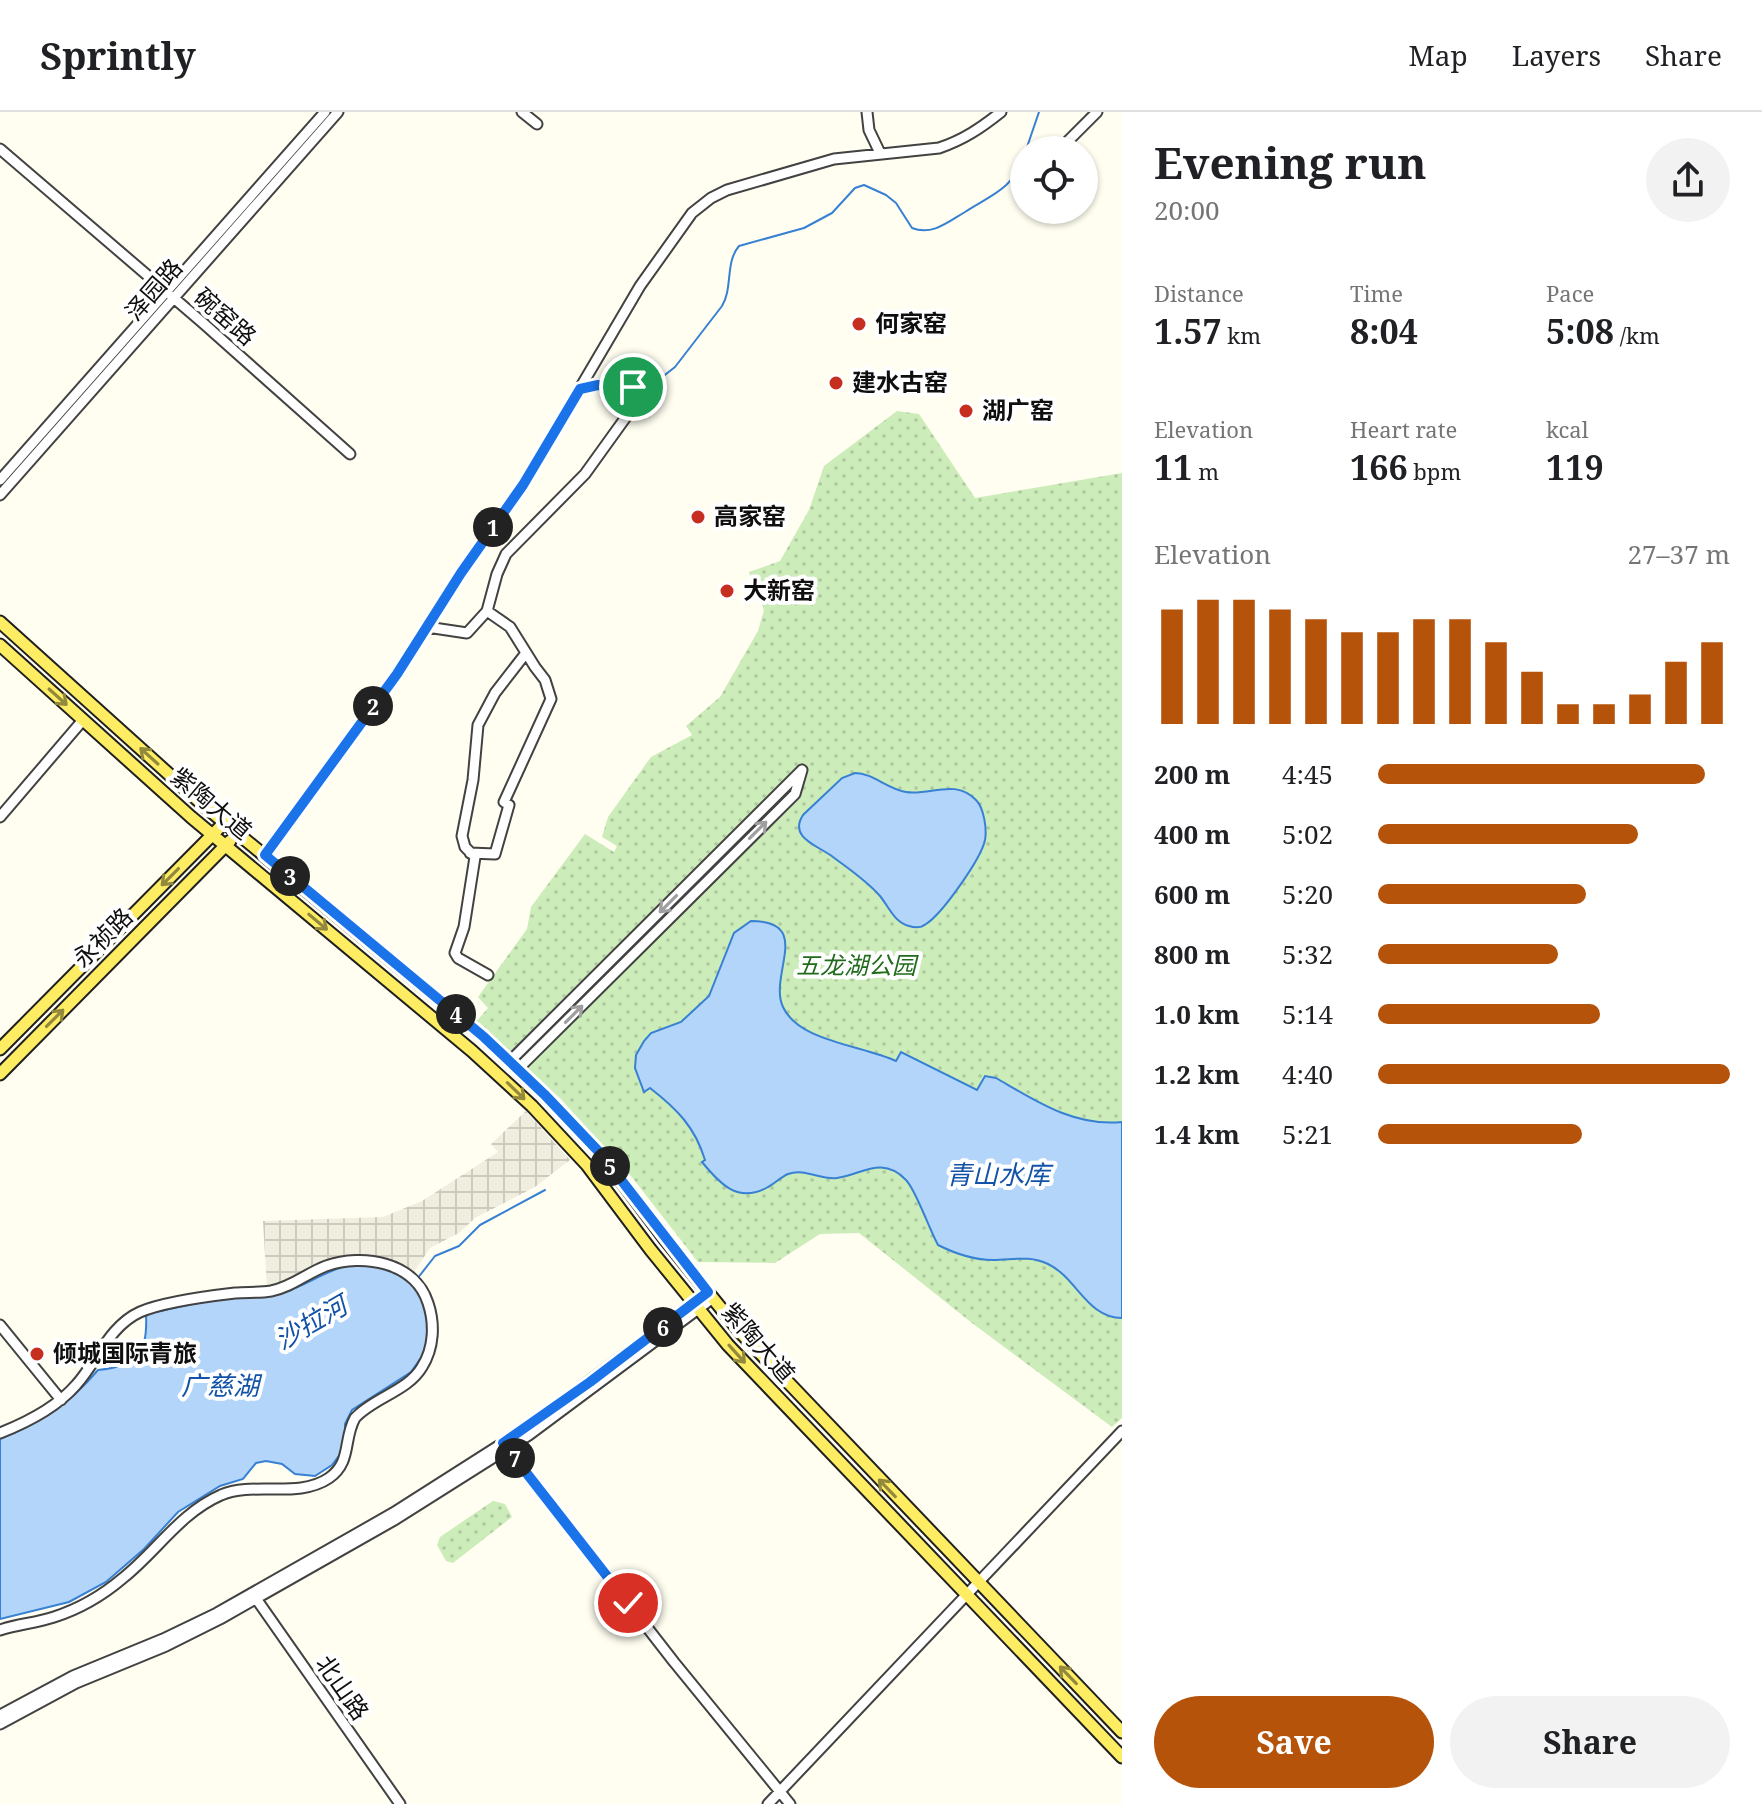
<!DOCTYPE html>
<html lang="en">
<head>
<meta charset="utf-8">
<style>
	:root { --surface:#fff; --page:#f2f2f2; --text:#202124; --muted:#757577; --line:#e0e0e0; --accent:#b45309 }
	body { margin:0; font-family:"Noto Serif","Noto Sans SC",serif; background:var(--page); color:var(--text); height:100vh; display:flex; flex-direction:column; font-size:30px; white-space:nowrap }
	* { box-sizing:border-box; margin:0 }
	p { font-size:26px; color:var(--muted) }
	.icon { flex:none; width:44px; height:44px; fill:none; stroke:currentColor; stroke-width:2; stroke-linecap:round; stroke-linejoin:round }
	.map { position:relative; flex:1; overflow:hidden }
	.panel { display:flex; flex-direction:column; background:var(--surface); width:640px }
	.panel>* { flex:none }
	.buttons { position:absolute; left:1010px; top:24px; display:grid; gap:16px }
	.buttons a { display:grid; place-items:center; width:88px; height:88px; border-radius:50%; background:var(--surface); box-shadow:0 2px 6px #0004; font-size:40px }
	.pin { position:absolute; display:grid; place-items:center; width:68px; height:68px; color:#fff; margin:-34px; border:4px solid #fff; border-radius:50%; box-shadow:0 2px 8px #0007 }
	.km { position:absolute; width:40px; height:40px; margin:-20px; border-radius:50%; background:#222; color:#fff; font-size:22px; line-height:40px; text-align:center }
	.round { display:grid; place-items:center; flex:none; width:84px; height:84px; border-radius:42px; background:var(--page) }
	.overview { display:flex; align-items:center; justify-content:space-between; height:136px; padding:0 32px }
	h1 { font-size:44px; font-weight:700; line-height:60px }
	.figures { display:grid; grid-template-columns:repeat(3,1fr); gap:12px; height:136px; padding:8px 32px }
	.figures div { display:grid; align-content:center }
	.figures b { font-size:34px; font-weight:700 }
	.figures small { font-size:22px; font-weight:400 }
	.figures p { font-size:22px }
	.chart { height:224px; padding:16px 32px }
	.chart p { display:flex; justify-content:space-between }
	.chart svg { width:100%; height:144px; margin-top:8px; stroke:var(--accent); stroke-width:6 }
	.primary-button { display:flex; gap:16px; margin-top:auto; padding:16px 32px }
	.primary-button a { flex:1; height:92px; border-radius:48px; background:var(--accent); color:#fff; font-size:32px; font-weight:700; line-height:92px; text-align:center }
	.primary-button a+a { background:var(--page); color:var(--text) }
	ul { padding:0 32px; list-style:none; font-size:26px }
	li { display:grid; grid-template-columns:128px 96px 1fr; align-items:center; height:60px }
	li i { height:20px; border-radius:10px; background:var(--accent) }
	header { display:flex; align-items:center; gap:48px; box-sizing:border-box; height:112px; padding:0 40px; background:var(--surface); border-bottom:2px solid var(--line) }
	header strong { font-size:38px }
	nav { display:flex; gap:44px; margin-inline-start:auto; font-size:28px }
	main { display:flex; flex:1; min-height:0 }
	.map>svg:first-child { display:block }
	.green { fill:url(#green-dots) }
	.plaza { fill:url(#plaza-grid) }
	.water { fill:#b3d5f9; stroke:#3780d3; stroke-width:2 }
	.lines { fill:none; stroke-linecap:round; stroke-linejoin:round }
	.stream { stroke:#3780d3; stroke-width:2 }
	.minor-casing { stroke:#424242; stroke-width:13 }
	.major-casing { stroke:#202020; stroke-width:15 }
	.minor { stroke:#fff; stroke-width:9 }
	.major { stroke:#feed63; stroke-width:11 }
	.oneway { stroke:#92893d }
	.oneway2 { stroke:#9f9f9f }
	.route-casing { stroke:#fff; stroke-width:16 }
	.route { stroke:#1a73e8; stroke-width:10 }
	.poi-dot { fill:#c62f20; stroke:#fff; stroke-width:3 }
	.labels { text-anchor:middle; stroke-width:8; stroke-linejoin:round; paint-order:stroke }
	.street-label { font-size:24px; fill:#0f0f0f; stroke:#fff }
	.poi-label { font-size:24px; font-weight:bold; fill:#0f0f0f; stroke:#fff; text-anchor:start }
	.park-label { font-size:24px; font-style:italic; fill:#216b1c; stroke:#fff }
	.water-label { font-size:26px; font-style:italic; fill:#1252a7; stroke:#fff }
</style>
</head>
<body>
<header>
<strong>Sprintly</strong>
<nav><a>Map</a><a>Layers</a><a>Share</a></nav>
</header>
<main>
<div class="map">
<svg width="1122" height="1692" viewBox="0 0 1122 1692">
	<defs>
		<pattern id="green-dots" width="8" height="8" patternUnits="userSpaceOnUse" patternTransform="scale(2)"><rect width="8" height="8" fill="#ccecb9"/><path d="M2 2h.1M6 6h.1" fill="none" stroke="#aec99e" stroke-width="1.8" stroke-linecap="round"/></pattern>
		<pattern id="plaza-grid" width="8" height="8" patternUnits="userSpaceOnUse" patternTransform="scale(2)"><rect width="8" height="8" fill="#f0eedf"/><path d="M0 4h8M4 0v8" fill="none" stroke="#cdcbbe"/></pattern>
	</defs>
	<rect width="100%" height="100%" fill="#fffef1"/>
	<path class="green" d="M897,299L919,302L975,386L1122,361V1306L1112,1315L972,1211L859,1121L820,1122L775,1151L698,1150L631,1064L559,985L476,910L488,896L478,885L527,817L531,795L585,722L614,740L617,734L602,725L608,705L651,645L692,623L686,614L720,585L758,519L764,498L749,460L780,449L809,398L824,354Z
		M493,1389L505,1392L512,1405L453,1451L446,1449L437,1433L440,1425Z"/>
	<path class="plaza" d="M526,999L570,1048L535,1075L475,1106L459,1121L430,1136L414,1160L391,1149L366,1146L267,1176L263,1109L383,1105L422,1089L498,1040L491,1032Z"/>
	<path class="water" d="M855,661C873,661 887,677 906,680C930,684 955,666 976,688C984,696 987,717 985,728C981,747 942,802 926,812C921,816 915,816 909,814C894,810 889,795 880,784C867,769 849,757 833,745C819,734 788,726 803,703L842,666Z
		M751,809C814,809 768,863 783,895C799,930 862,933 896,949L901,940L977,978L985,964L996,966C1036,989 1074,1015 1122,1010V1206C1087,1206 1077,1166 1048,1152C1029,1143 1013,1148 993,1148C973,1148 956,1142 938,1133C929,1117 916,1078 906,1068C882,1043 861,1063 837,1066C820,1068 805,1056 788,1062C781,1065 774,1072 768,1075C738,1092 720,1072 702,1050L705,1048C695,1015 677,997 650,976L644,980L635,956L636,943L644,929L651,921L681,910L709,884L734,821Z
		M349,1153H379L394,1157L421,1177L431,1219L423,1243L411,1260L352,1298L345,1312V1329L341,1341L332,1353L315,1364L295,1362L282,1352L266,1349L256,1351L243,1367L220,1374L178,1400L144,1437L106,1470L69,1490L0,1507V1327C42,1310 68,1293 98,1258C138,1254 148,1242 146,1202C179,1195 211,1187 244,1184C254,1183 265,1185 275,1183C302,1177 321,1160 349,1153Z"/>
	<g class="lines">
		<path class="stream" d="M1026,38L1039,0
			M647,277L675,255L722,194C733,176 725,150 739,134L804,116L832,101L855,76L864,73L886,83L896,91L912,116C932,124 948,110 965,100C991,83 1013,77 1024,45
			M417,1167L435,1144L459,1134L480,1113L545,1078"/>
		<defs>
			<path id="minor" d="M522,0L537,12
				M867,0L869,18L880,41
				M1066,31L1097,0
				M0,37L203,211L350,342
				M0,368L325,0
				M0,383L338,0
				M487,499L497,462L506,442L585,362L644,280L643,276C621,273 601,272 580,277
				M427,515L467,521L487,499L510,515L535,555L545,568L551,587L504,690L509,693L495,742L470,741
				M0,705L83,608
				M265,743L397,562L461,461L523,373L640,174L692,101L711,86L727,78L834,47L939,36C963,28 981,16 1001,0
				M488,863L458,846L455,841L464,815L475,745L465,735L462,724L473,668L478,613L495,581L526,541
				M510,949L802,658
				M518,957L795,682L802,658
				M0,1213L61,1288
				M0,1321C28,1310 56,1296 76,1273C97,1250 109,1214 140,1200C163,1190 209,1184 235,1181C247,1180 259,1181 271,1179C292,1175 307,1161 326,1154C363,1141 415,1150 428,1191C435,1212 434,1236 422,1255C408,1279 373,1286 355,1306C343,1327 352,1350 329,1366C298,1387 255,1369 221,1383C180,1401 157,1439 123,1466C103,1483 79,1497 54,1505C36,1511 18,1512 0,1518
				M506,1334L674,1550L790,1692
				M255,1485L400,1692
				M0,1603L73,1564L163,1527L217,1501L393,1401L525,1317L708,1180
				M0,1612L76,1571L166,1534L220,1507L396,1407L529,1323L713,1186
				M768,1692L1122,1319"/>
			<path id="major" d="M0,510L202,692L484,925L544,982L601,1042L664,1126L741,1221L1122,1620
				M0,533L191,705L472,939L532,994L587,1053L650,1137L728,1233L1122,1645
				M0,937L225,710
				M0,962L230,729"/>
		</defs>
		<use href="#minor" class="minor-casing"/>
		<use href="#major" class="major-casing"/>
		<use href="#minor" class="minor"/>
		<use href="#major" class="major"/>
	</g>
	<defs><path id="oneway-shaft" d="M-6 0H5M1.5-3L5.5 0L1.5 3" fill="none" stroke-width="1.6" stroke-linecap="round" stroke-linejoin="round" transform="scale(2)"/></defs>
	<g class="oneway">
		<use href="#oneway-shaft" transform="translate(58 585) rotate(42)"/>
		<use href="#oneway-shaft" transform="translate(149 644) rotate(-138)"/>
		<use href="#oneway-shaft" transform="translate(170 765) rotate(135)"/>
		<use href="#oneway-shaft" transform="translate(318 810) rotate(40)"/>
		<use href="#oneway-shaft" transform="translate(55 906) rotate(-45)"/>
		<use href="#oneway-shaft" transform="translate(516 979) rotate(44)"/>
		<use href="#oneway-shaft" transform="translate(737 1242) rotate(48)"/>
		<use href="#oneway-shaft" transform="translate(887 1376) rotate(-134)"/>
		<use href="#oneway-shaft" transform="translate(1068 1563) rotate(-134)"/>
	</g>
	<g class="oneway2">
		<use href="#oneway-shaft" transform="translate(758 718) rotate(-45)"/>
		<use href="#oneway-shaft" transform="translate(668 792) rotate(135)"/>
		<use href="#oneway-shaft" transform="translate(574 902) rotate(-45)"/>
	</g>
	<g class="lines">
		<defs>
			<path id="route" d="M628,1491L503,1331L590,1270L708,1180L601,1042L544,982L484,925L265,743L397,562L461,461L523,373L580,277L598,273L633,275"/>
		</defs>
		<use href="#route" class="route-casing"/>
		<use href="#route" class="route"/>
	</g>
	<g class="poi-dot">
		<circle cx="859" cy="212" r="8"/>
		<circle cx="836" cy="271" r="8"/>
		<circle cx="966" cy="299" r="8"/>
		<circle cx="698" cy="405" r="8"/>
		<circle cx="727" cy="479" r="8"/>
		<circle cx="37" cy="1242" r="8"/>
	</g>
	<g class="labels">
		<g class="street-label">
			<text transform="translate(154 178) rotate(-49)" y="8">泽园路</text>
			<text transform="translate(225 205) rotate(41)" y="8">碗窑路</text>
			<text transform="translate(211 692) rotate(40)" y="8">紫陶大道</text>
			<text transform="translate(103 826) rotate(-45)" y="8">永祯路</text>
			<text transform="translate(758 1231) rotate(49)" y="8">紫陶大道</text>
			<text transform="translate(342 1576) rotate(55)" y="8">北山路</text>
		</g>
		<g class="poi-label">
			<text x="875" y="220">何家窑</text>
			<text x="852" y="279">建水古窑</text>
			<text x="982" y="307">湖广窑</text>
			<text x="714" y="413">高家窑</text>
			<text x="743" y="487">大新窑</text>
			<text x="53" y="1250">倾城国际青旅</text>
		</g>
		<g class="park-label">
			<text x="856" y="862">五龙湖公园</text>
		</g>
		<g class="water-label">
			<text x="998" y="1072">青山水库</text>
			<text transform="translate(311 1211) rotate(-30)" y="9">沙拉河</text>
			<text x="220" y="1283">广慈湖</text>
		</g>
	</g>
</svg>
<div class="buttons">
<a><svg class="icon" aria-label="locate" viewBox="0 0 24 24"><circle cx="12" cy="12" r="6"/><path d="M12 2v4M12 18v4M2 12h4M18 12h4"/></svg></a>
</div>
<div class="pin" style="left:633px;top:275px;background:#1e9e55"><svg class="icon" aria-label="arrive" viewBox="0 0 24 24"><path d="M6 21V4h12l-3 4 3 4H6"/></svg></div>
<div class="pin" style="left:628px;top:1491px;background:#d93025"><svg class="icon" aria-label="check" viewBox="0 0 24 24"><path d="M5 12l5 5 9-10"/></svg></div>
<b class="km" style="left:493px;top:415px">1</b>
<b class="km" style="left:373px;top:594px">2</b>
<b class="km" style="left:290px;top:764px">3</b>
<b class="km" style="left:456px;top:902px">4</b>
<b class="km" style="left:610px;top:1054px">5</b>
<b class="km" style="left:663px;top:1215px">6</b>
<b class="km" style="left:515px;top:1346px">7</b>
</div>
<section class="panel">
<div class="overview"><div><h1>Evening run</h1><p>20:00</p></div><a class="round"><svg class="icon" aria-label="share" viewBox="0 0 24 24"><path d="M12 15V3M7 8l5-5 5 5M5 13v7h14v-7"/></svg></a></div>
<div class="figures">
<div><p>Distance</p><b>1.57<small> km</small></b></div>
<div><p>Time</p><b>8:04</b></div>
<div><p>Pace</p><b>5:08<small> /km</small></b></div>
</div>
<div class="figures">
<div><p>Elevation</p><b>11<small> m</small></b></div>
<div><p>Heart rate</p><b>166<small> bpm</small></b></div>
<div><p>kcal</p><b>119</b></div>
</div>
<div class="chart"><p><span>Elevation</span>27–37 m</p>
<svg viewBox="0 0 160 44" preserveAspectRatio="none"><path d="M5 44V9M15 44V6M25 44V6M35 44V9M45 44V12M55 44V16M65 44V16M75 44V12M85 44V12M95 44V19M105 44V28M115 44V38M125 44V38M135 44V35M145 44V25M155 44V19"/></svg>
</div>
<ul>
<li><b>200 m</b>4:45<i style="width:93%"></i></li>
<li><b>400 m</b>5:02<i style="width:74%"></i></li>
<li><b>600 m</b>5:20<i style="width:59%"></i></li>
<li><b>800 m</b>5:32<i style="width:51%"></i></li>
<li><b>1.0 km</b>5:14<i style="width:63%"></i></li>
<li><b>1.2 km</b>4:40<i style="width:100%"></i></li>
<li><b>1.4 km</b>5:21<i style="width:58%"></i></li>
</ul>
<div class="primary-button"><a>Save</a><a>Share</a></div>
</section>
</main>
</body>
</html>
